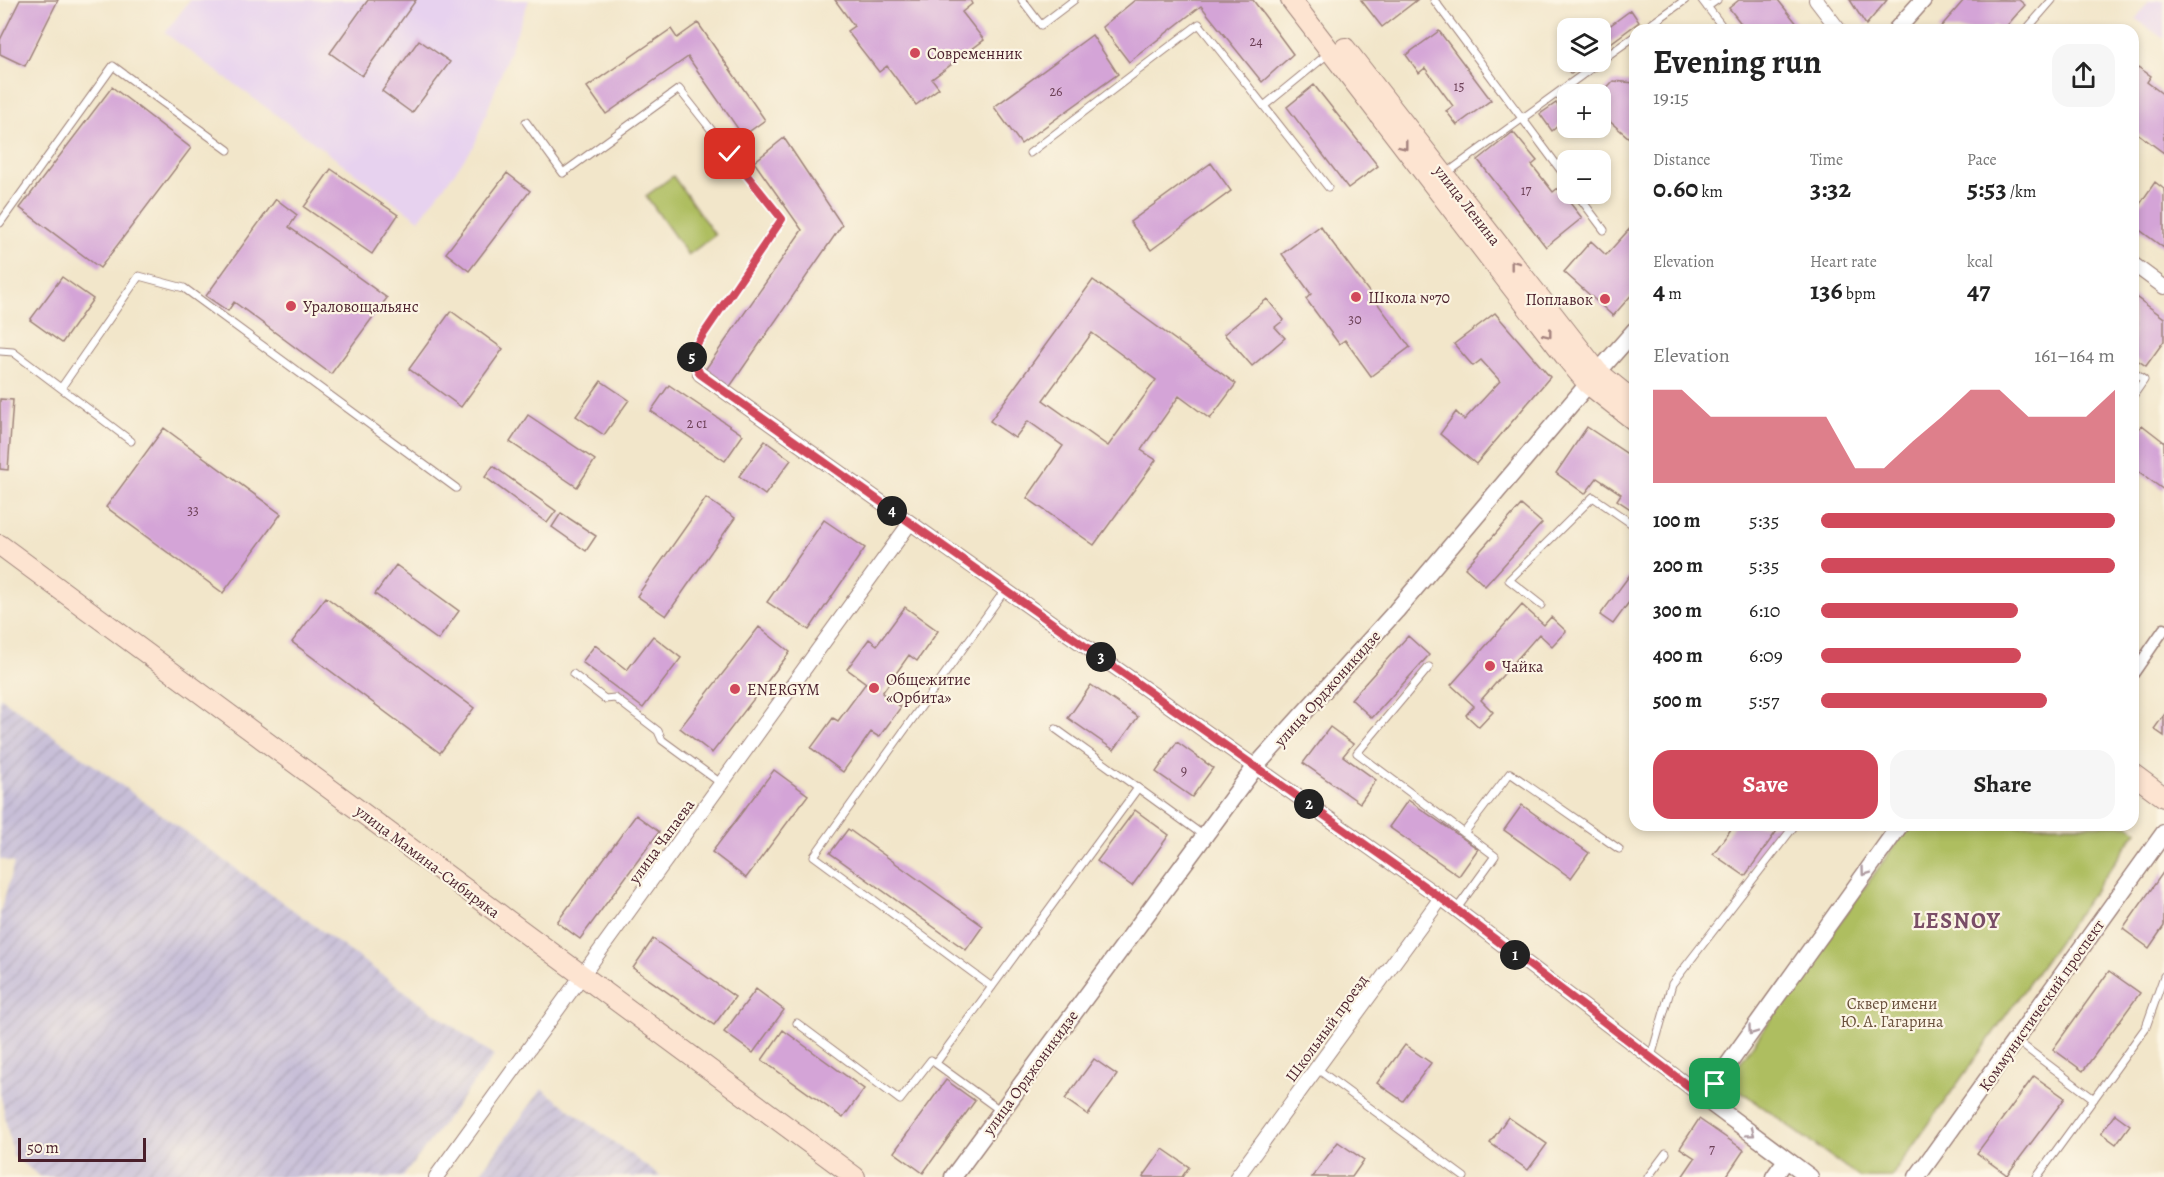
<!DOCTYPE html>
<html lang="en">
<head>
<meta charset="utf-8">
<style>
	:root { --surface:#fff; --page:#f6f6f6; --text:#222; --muted:#767676; --accent:#d1495b }
	body { margin:0; font-family:Alegreya,serif; background:var(--page); color:var(--text); height:100vh; display:flex; flex-direction:column; font-size:22px; white-space:nowrap }
	* { box-sizing:border-box; margin:0 }
	p { font-size:20px; color:var(--muted) }
	.icon { flex:none; width:33px; height:33px; fill:none; stroke:currentColor; stroke-width:2; stroke-linecap:round; stroke-linejoin:round }
	.map { position:relative; flex:1; overflow:hidden }
	.panel { position:absolute; left:1629px; top:24px; width:510px; height:807px; display:flex; flex-direction:column; background:var(--surface); border-radius:18px; box-shadow:0 3px 9px #0003 }
	.panel>* { flex:none }
	.tools { position:absolute; left:1557px; top:18px; display:grid; gap:12px }
	.tools a { display:grid; place-items:center; width:54px; height:54px; border-radius:12px; background:var(--surface); box-shadow:0 3px 9px #0003; font-size:30px }
	.scale { position:absolute; left:18px; bottom:15px; width:128px; box-sizing:border-box; padding-left:6px; border:3px solid #4a1f2b; border-top:0; font-size:16px; line-height:21px; white-space:nowrap; color:#4a1f2b; -webkit-text-stroke:4px #fcf5e5; paint-order:stroke }
	.pin { position:absolute; display:grid; place-items:center; width:51px; height:51px; color:#fff; margin:-26px; border-radius:12px; box-shadow:0 3px 9px #0006 }
	.km { position:absolute; width:30px; height:30px; margin:-15px; border-radius:50%; background:#222; color:#fff; font-size:16px; line-height:30px; text-align:center }
	.round { display:grid; place-items:center; flex:none; width:63px; height:63px; border-radius:18px; background:var(--page) }
	.overview { display:flex; align-items:center; justify-content:space-between; height:102px; padding:0 24px }
	h1 { font-size:33px; font-weight:700; line-height:45px }
	.stats { display:grid; grid-template-columns:repeat(3,1fr); gap:9px; height:102px; padding:6px 24px }
	.stats div { display:grid; align-content:center }
	.stats b { font-size:26px; font-weight:700 }
	.stats small { font-size:16px; font-weight:400 }
	.stats p { font-size:16px }
	.chart { height:168px; padding:12px 24px }
	.chart p { display:flex; justify-content:space-between }
	.chart svg { width:100%; height:108px; margin-top:6px; fill:var(--accent); opacity:.7 }
	.action { display:flex; gap:12px; margin-top:auto; padding:12px 24px }
	.action a { flex:1; height:69px; border-radius:18px; background:var(--accent); color:#fff; font-size:24px; font-weight:700; line-height:69px; text-align:center }
	.action a+a { background:var(--page); color:var(--text) }
	ul { padding:0 24px; list-style:none; font-size:20px }
	li { display:grid; grid-template-columns:96px 72px 1fr; align-items:center; height:45px }
	li i { height:15px; border-radius:8px; background:var(--accent) }
	.map>svg:first-child { display:block }
	.built { fill:#e7d2ef }
	.industrial { fill:url(#industrial-furrows) }
	.park { fill:#aebe61; stroke:#7c6e46; stroke-width:1.5 }
	.building { fill:#d4a4d7; fill-rule:evenodd }
	.lines { fill:none; stroke-linecap:round; stroke-linejoin:round }
	.service-casing { stroke:#9e827a; stroke-width:9 }
	.pedestrian-casing { stroke:#9e827a; stroke-width:13 }
	.minor-casing { stroke:#9e827a; stroke-width:16 }
	.tertiary-casing { stroke:#9e827a; stroke-width:19 }
	.secondary-casing { stroke:#9e827a; stroke-width:22 }
	.service { stroke:#fff; stroke-width:7 }
	.pedestrian { stroke:#fff; stroke-width:10 }
	.minor { stroke:#fff; stroke-width:14 }
	.tertiary { stroke:#fff; stroke-width:16 }
	.secondary { stroke:#fde4d1; stroke-width:20 }
	.oneway { stroke:#a4827e }
	.oneway2 { stroke:#ae9aa0 }
	.route-casing { stroke:#fff; stroke-width:12 }
	.route { stroke:#d1495b; stroke-width:8 }
	.poi-dot { fill:#d1495b; stroke:#fcf5e5; stroke-width:2 }
	.labels { text-anchor:middle; stroke-width:4.5; stroke-linejoin:round; paint-order:stroke }
	.number-label { font-size:14px; fill:#6c4056 }
	.poi-label { font-size:16px; fill:#4a1f2b; stroke:#fcf5e5; text-anchor:start }
	.street-label { font-size:16px; fill:#4a1f2b; stroke:#fcf5e5 }
	.park-label { font-size:16px; fill:#684f3b; stroke:#fcf5e5 }
	.district-label { font-size:22px; font-weight:bold; letter-spacing:1.5px; fill:#7a4e67; stroke:#fcf5e5 }
</style>
</head>
<body>
<div class="map">
<svg width="2164" height="1177" viewBox="0 0 2164 1177">
	<defs>
		<pattern id="industrial-furrows" width="10" height="10" patternUnits="userSpaceOnUse" patternTransform="scale(1.5)"><rect width="10" height="10" fill="#c8bfd8"/><path d="M-1 1l2-2M0 10L10 0M9 11l2-2" fill="none" stroke="#ada4ba"/></pattern>
	</defs>
	<rect width="100%" height="100%" fill="#fcf5e5"/>
	<filter id="ink" filterUnits="userSpaceOnUse"><feTurbulence type="fractalNoise" baseFrequency=".0167" numOctaves="2"/><feDisplacementMap in="SourceGraphic" scale="12" xChannelSelector="R" yChannelSelector="G"/><feConvolveMatrix kernelMatrix="1 2 1 2 8 2 1 2 1" color-interpolation-filters="sRGB"/></filter>
	<filter id="wash" filterUnits="userSpaceOnUse"><feTurbulence type="fractalNoise" baseFrequency=".008" numOctaves="4" result="noise"/><feDisplacementMap in="SourceGraphic" scale="24" xChannelSelector="R" yChannelSelector="G"/><feGaussianBlur stdDeviation="1.35" result="paint"/><feColorMatrix in="noise" values="0 0 0 0 0 0 0 0 0 0 0 0 0 0 0 0 0 1.4 0 .05"/><feComposite in="paint" operator="in"/></filter>
	<g filter="url(#wash)">
		<rect width="100%" height="100%" fill="#f2e6ca"/>
		<path class="built" d="M190,0H529L474,146L419,220L165,33Z
			M2149,0H2164V39L2136,19Z"/>
		<path class="industrial" d="M0,697L494,1056L403,1177H41L13,1156L0,1092V914L14,863L0,859Z
			M542,1089L661,1177H477Z"/>
		<path class="park" d="M673,176L715,235L688,255L646,196Z
			M1909,825H2128L2137,831L1891,1177H1859L1727,1081Z"/>
		<g id="blocks">
			<path class="building" d="M20,0H58L25,66L0,54V40Z
				M368,0H416L362,76L330,53Z
				M835,0H970L972,4L962,12L984,40L932,79L939,88L916,105L887,66L879,72L847,31L854,26Z
				M1135,0H1253L1293,54L1262,82L1201,6L1129,62L1102,27Z
				M1361,0H1417L1382,27Z
				M1739,0H1778L1802,30H1746L1729,8Z
				M1850,0H1887L1866,25Z
				M1964,0H2019L2025,5L2003,30H2000L1994,25L1990,30H1938Z
				M1631,10L1639,22L1600,51V33Z
				M698,23L765,120L743,136L688,57L606,114L587,87L671,29L677,38Z
				M1439,31L1491,100L1457,125L1446,111L1453,106L1425,68L1419,73L1406,55Z
				M1092,35L1118,74L1021,144L994,107Z
				M419,40L450,62L412,113L382,91Z
				M1568,57V62H1587L1571,74L1561,62Z
				M2138,67L2151,76L2147,82L2164,95V153L2133,130V74Z
				M1613,81L1635,83V143L1600,113V95Z
				M1314,85L1378,166L1348,188L1287,107Z
				M112,87L191,148L100,268L20,208Z
				M1556,103L1567,118L1552,131L1540,114Z
				M1513,132L1537,161L1532,165L1553,192L1558,188L1582,218L1546,247L1478,160Z
				M784,138L842,225L729,388L705,370L802,230L754,162Z
				M1211,163L1231,191L1151,250L1130,222Z
				M331,169L398,215L372,254L304,207Z
				M507,173L530,191L469,271L446,253Z
				M2155,182L2164,189V248L2133,225V214Z
				M276,199L297,215L289,227L387,298L331,374L234,302L228,311L206,296Z
				M1635,223V291L1613,316L1564,272L1591,241L1606,255Z
				M1320,226L1410,347L1371,376L1345,340L1339,344L1306,299L1311,294L1282,254Z
				M62,277L93,299L62,343L30,320Z
				M1093,280L1236,384L1210,419L1179,396L1141,450L1156,460L1094,545L1027,498L1063,446L1028,421L1015,438L990,421ZM1092,333L1156,380L1108,446L1043,400Z
				M2133,295L2164,318V341L2146,366L2133,357Z
				M1267,299L1284,320L1275,327L1285,338L1252,366L1224,334Z
				M451,311L503,349L461,407L409,369Z
				M1495,313L1550,377L1476,464L1440,434L1456,412L1464,420L1500,381L1481,360L1473,366L1454,344Z
				M601,381L629,400L604,435L576,416Z
				M669,385L743,435L725,461L651,411Z
				M0,399L13,400L8,470L0,469Z
				M528,415L595,460L577,487L510,442Z
				M2142,425L2164,442V490L2138,471L2133,478V437Z
				M1587,427L1635,459V512L1617,500L1621,494L1597,478L1585,494L1556,473Z
				M164,428L281,514L223,593L106,507Z
				M765,441L791,460L765,495L739,476Z
				M493,466L556,511L547,523L485,477Z
				M706,498L735,518L666,616L637,596Z
				M1521,505L1542,523L1485,586L1465,568Z
				M561,513L596,536L586,551L552,527Z
				M824,520L865,548L809,630L767,602Z
				M396,565L459,611L438,640L375,594Z
				M1635,568V594L1613,624L1600,615Z
				M326,597L474,708L440,753L292,642Z
				M1522,605L1544,625L1551,617L1566,631L1552,646L1539,634L1481,700L1493,712L1479,727L1466,715L1474,706L1451,685Z
				M905,607L938,631L917,661L909,655L882,693L901,707L879,737L871,732L843,772L811,748L833,718L838,721L866,683L847,669L869,639L877,645Z
				M759,627L790,652L712,753L680,728Z
				M653,636L681,658L643,708L582,662L595,645L627,670Z
				M1408,636L1429,655L1372,718L1351,699Z
				M1091,685L1138,717L1114,750L1068,718Z
				M2164,715V736L2154,729Z
				M1330,727L1353,744L1343,756L1376,780L1360,803L1303,763Z
				M1177,742L1213,768L1192,797L1156,772Z
				M774,770L808,795L746,878L712,852Z
				M1408,800L1478,849L1459,876L1389,827Z
				M1522,805L1589,853L1571,878L1504,830Z
				M1135,810L1169,835L1132,886L1097,861Z
				M636,815L659,832L580,939L557,922Z
				M1734,825H1781L1745,876L1713,854Z
				M848,829L983,926L966,950L830,853Z
				M2164,871V926L2149,948L2123,929Z
				M653,939L735,997L714,1025L633,968Z
				M2109,971L2140,993L2083,1071L2053,1049Z
				M756,989L784,1010L753,1053L724,1032Z
				M783,1030L864,1089L843,1118L762,1060Z
				M1405,1045L1431,1063L1403,1101L1377,1083Z
				M1094,1059L1117,1075L1088,1115L1065,1099Z
				M2034,1076L2065,1098L2007,1175L1977,1153Z
				M946,1080L975,1101L923,1173L894,1152Z
				M2115,1114L2130,1125L2116,1144L2101,1133Z
				M1508,1117L1547,1144L1528,1170L1490,1143Z
				M1699,1119L1744,1150L1726,1177H1682L1695,1158L1680,1148Z
				M1338,1142L1364,1160L1352,1177H1312Z
				M1163,1149L1189,1167L1182,1177H1143Z"/>
		</g>
	</g>
	<g filter="url(#ink)">
		<use href="#blocks" fill-opacity="0" stroke="#9e827a" stroke-width="1.5"/>
		<g class="lines">
			<defs>
				<path id="service" d="M1022,0L1041,25L1074,0
					M1434,0L1568,180
					M1702,0L1725,30
					M1707,7L1717,0
					M1643,30L1685,0
					M2026,30L2052,0
					M1600,61L1635,36
					M1264,106L1329,53
					M526,122L563,173L679,89L782,219L690,354L700,374
					M1030,153L1199,24L1328,187
					M1447,173L1600,62
					M1577,194L1604,230
					M0,223L113,66L228,150
					M0,351L13,352L131,441
					M2133,372L2144,380L2133,396
					M61,388L139,276L184,288L456,488
					M1541,605L1509,580L1593,497L1635,526
					M1429,667L1357,753L1495,856L1456,910
					M573,674L605,699L615,698L658,731L662,740L722,784
					M1138,788L1204,836
					M1464,833L1510,773L1619,849
					M992,987L814,856L1005,590
					M797,1023L900,1100L931,1060L1001,1111
					M2017,1041L2094,1099
					M1651,1057L1672,984L1795,825
					M936,1063L1138,788L1056,729
					M1316,1068L1464,1177
					M1648,1177L1666,1153
					M2037,1177L2146,1027L2164,976"/>
				<path id="pedestrian" d="M2133,674L2164,629"/>
				<path id="minor" d="M1816,0L1839,30
					M2133,264L2164,287
					M700,374L1441,898L1704,1098
					M436,1177L910,523
					M1237,1177L1441,898"/>
				<path id="tertiary" d="M1896,30L1923,0
					M1598,372L1635,330
					M953,1177L1256,766L1396,611L1588,384
					M1774,1177L1786,1160
					M1810,1177L1704,1098L1900,825
					M1917,1177L2164,833"/>
				<path id="secondary" d="M1291,0L1568,360L1588,384L1635,421
					M1345,48L1598,372L1635,402
					M0,545L855,1177
					M2133,774L2164,797"/>
			</defs>
			<use href="#service" class="service-casing"/>
			<use href="#pedestrian" class="pedestrian-casing"/>
			<use href="#minor" class="minor-casing"/>
			<use href="#tertiary" class="tertiary-casing"/>
			<use href="#secondary" class="secondary-casing"/>
			<use href="#service" class="service"/>
			<use href="#pedestrian" class="pedestrian"/>
			<use href="#minor" class="minor"/>
			<use href="#tertiary" class="tertiary"/>
			<use href="#secondary" class="secondary"/>
		</g>
		<defs><path id="oneway-chevron" d="M-2-3.5L2.5 0L-2 3.5" fill="none" stroke-width="1.6" stroke-linecap="round" stroke-linejoin="round" transform="scale(1.5)"/></defs>
		<g class="oneway">
			<use href="#oneway-chevron" transform="translate(1404 146) rotate(52)"/>
			<use href="#oneway-chevron" transform="translate(1514 264) rotate(-128)"/>
			<use href="#oneway-chevron" transform="translate(1548 334) rotate(52)"/>
		</g>
		<g class="oneway2">
			<use href="#oneway-chevron" transform="translate(1865 872) rotate(126)"/>
			<use href="#oneway-chevron" transform="translate(1752 1031) rotate(125)"/>
			<use href="#oneway-chevron" transform="translate(1751 1133) rotate(37)"/>
		</g>
	</g>
	<g class="lines" filter="url(#ink)">
		<defs>
			<path id="route" d="M730,154L782,219L690,354L700,374L1441,898L1704,1098L1715,1084"/>
		</defs>
		<use href="#route" class="route-casing"/>
		<use href="#route" class="route"/>
	</g>
	<g class="poi-dot">
		<circle cx="915" cy="53" r="6"/>
		<circle cx="1356" cy="297" r="6"/>
		<circle cx="1605" cy="299" r="6"/>
		<circle cx="291" cy="306" r="6"/>
		<circle cx="1490" cy="666" r="6"/>
		<circle cx="874" cy="688" r="6"/>
		<circle cx="735" cy="689" r="6"/>
	</g>
	<g class="labels">
		<g class="number-label">
			<text x="1256" y="46">24</text>
			<text x="1459" y="91">15</text>
			<text x="1056" y="96">26</text>
			<text x="1526" y="195">17</text>
			<text x="1355" y="324">30</text>
			<text x="697" y="428">2 с1</text>
			<text x="193" y="515">33</text>
			<text x="1184" y="775">9</text>
			<text x="1712" y="1154">7</text>
		</g>
		<g class="poi-label">
			<text x="927" y="59">Современник</text>
			<text x="1368" y="303">Школа №70</text>
			<text x="1593" y="305" text-anchor="end">Поплавок</text>
			<text x="303" y="312">Ураловощальянс</text>
			<text x="1502" y="672">Чайка</text>
			<text x="886" y="685">Общежитие<tspan x="886" dy="18">«Орбита»</tspan></text>
			<text x="747" y="695">ENERGYM</text>
		</g>
		<g class="street-label">
			<text transform="translate(1468 205) rotate(52)" y="6">улица Ленина</text>
			<text transform="translate(1327 688) rotate(-48)" y="6">улица Орджоникидзе</text>
			<text transform="translate(661 841) rotate(-54)" y="6">улица Чапаева</text>
			<text transform="translate(428 861) rotate(37)" y="6">улица Мамина-Сибиряка</text>
			<text transform="translate(2041 1005) rotate(-55)" y="6">Коммунистический проспект</text>
			<text transform="translate(1326 1028) rotate(-54)" y="6">Школьный проезд</text>
			<text transform="translate(1030 1072) rotate(-54)" y="6">улица Орджоникидзе</text>
		</g>
		<g class="park-label">
			<text x="1892" y="1009">Сквер имени<tspan x="1892" dy="18">Ю. А. Гагарина</tspan></text>
		</g>
		<g class="district-label">
			<text x="1957" y="928">LESNOY</text>
		</g>
	</g>
</svg>
<div class="tools">
<a><svg class="icon" aria-label="layers" viewBox="0 0 24 24"><path d="M12 4l9 5-9 5-9-5zM3 14l9 5 9-5"/></svg></a>
<a>+</a>
<a>−</a>
</div>
<div class="scale">50 m</div>
<div class="pin" style="left:1715px;top:1084px;background:#1e9e55"><svg class="icon" aria-label="arrive" viewBox="0 0 24 24"><path d="M6 21V4h12l-3 4 3 4H6"/></svg></div>
<div class="pin" style="left:730px;top:154px;background:#d93025"><svg class="icon" aria-label="check" viewBox="0 0 24 24"><path d="M5 12l5 5 9-10"/></svg></div>
<b class="km" style="left:1515px;top:955px">1</b>
<b class="km" style="left:1309px;top:804px">2</b>
<b class="km" style="left:1101px;top:657px">3</b>
<b class="km" style="left:892px;top:511px">4</b>
<b class="km" style="left:692px;top:357px">5</b>
<section class="panel">
<div class="overview"><div><h1>Evening run</h1><p>19:15</p></div><a class="round"><svg class="icon" aria-label="share" viewBox="0 0 24 24"><path d="M12 15V3M7 8l5-5 5 5M5 13v7h14v-7"/></svg></a></div>
<div class="stats">
<div><p>Distance</p><b>0.60<small> km</small></b></div>
<div><p>Time</p><b>3:32</b></div>
<div><p>Pace</p><b>5:53<small> /km</small></b></div>
</div>
<div class="stats">
<div><p>Elevation</p><b>4<small> m</small></b></div>
<div><p>Heart rate</p><b>136<small> bpm</small></b></div>
<div><p>kcal</p><b>47</b></div>
</div>
<div class="chart"><p><span>Elevation</span>161–164 m</p>
<svg viewBox="0 0 160 44" preserveAspectRatio="none"><path d="M0 44V6L10 6L20 17L30 17L40 17L50 17L60 17L70 38L80 38L90 27L100 17L110 6L120 6L130 17L140 17L150 17L160 6V44z"/></svg>
</div>
<ul>
<li><b>100 m</b>5:35<i style="width:100%"></i></li>
<li><b>200 m</b>5:35<i style="width:100%"></i></li>
<li><b>300 m</b>6:10<i style="width:67%"></i></li>
<li><b>400 m</b>6:09<i style="width:68%"></i></li>
<li><b>500 m</b>5:57<i style="width:77%"></i></li>
</ul>
<div class="action"><a>Save</a><a>Share</a></div>
</section>
</div>
</body>
</html>
